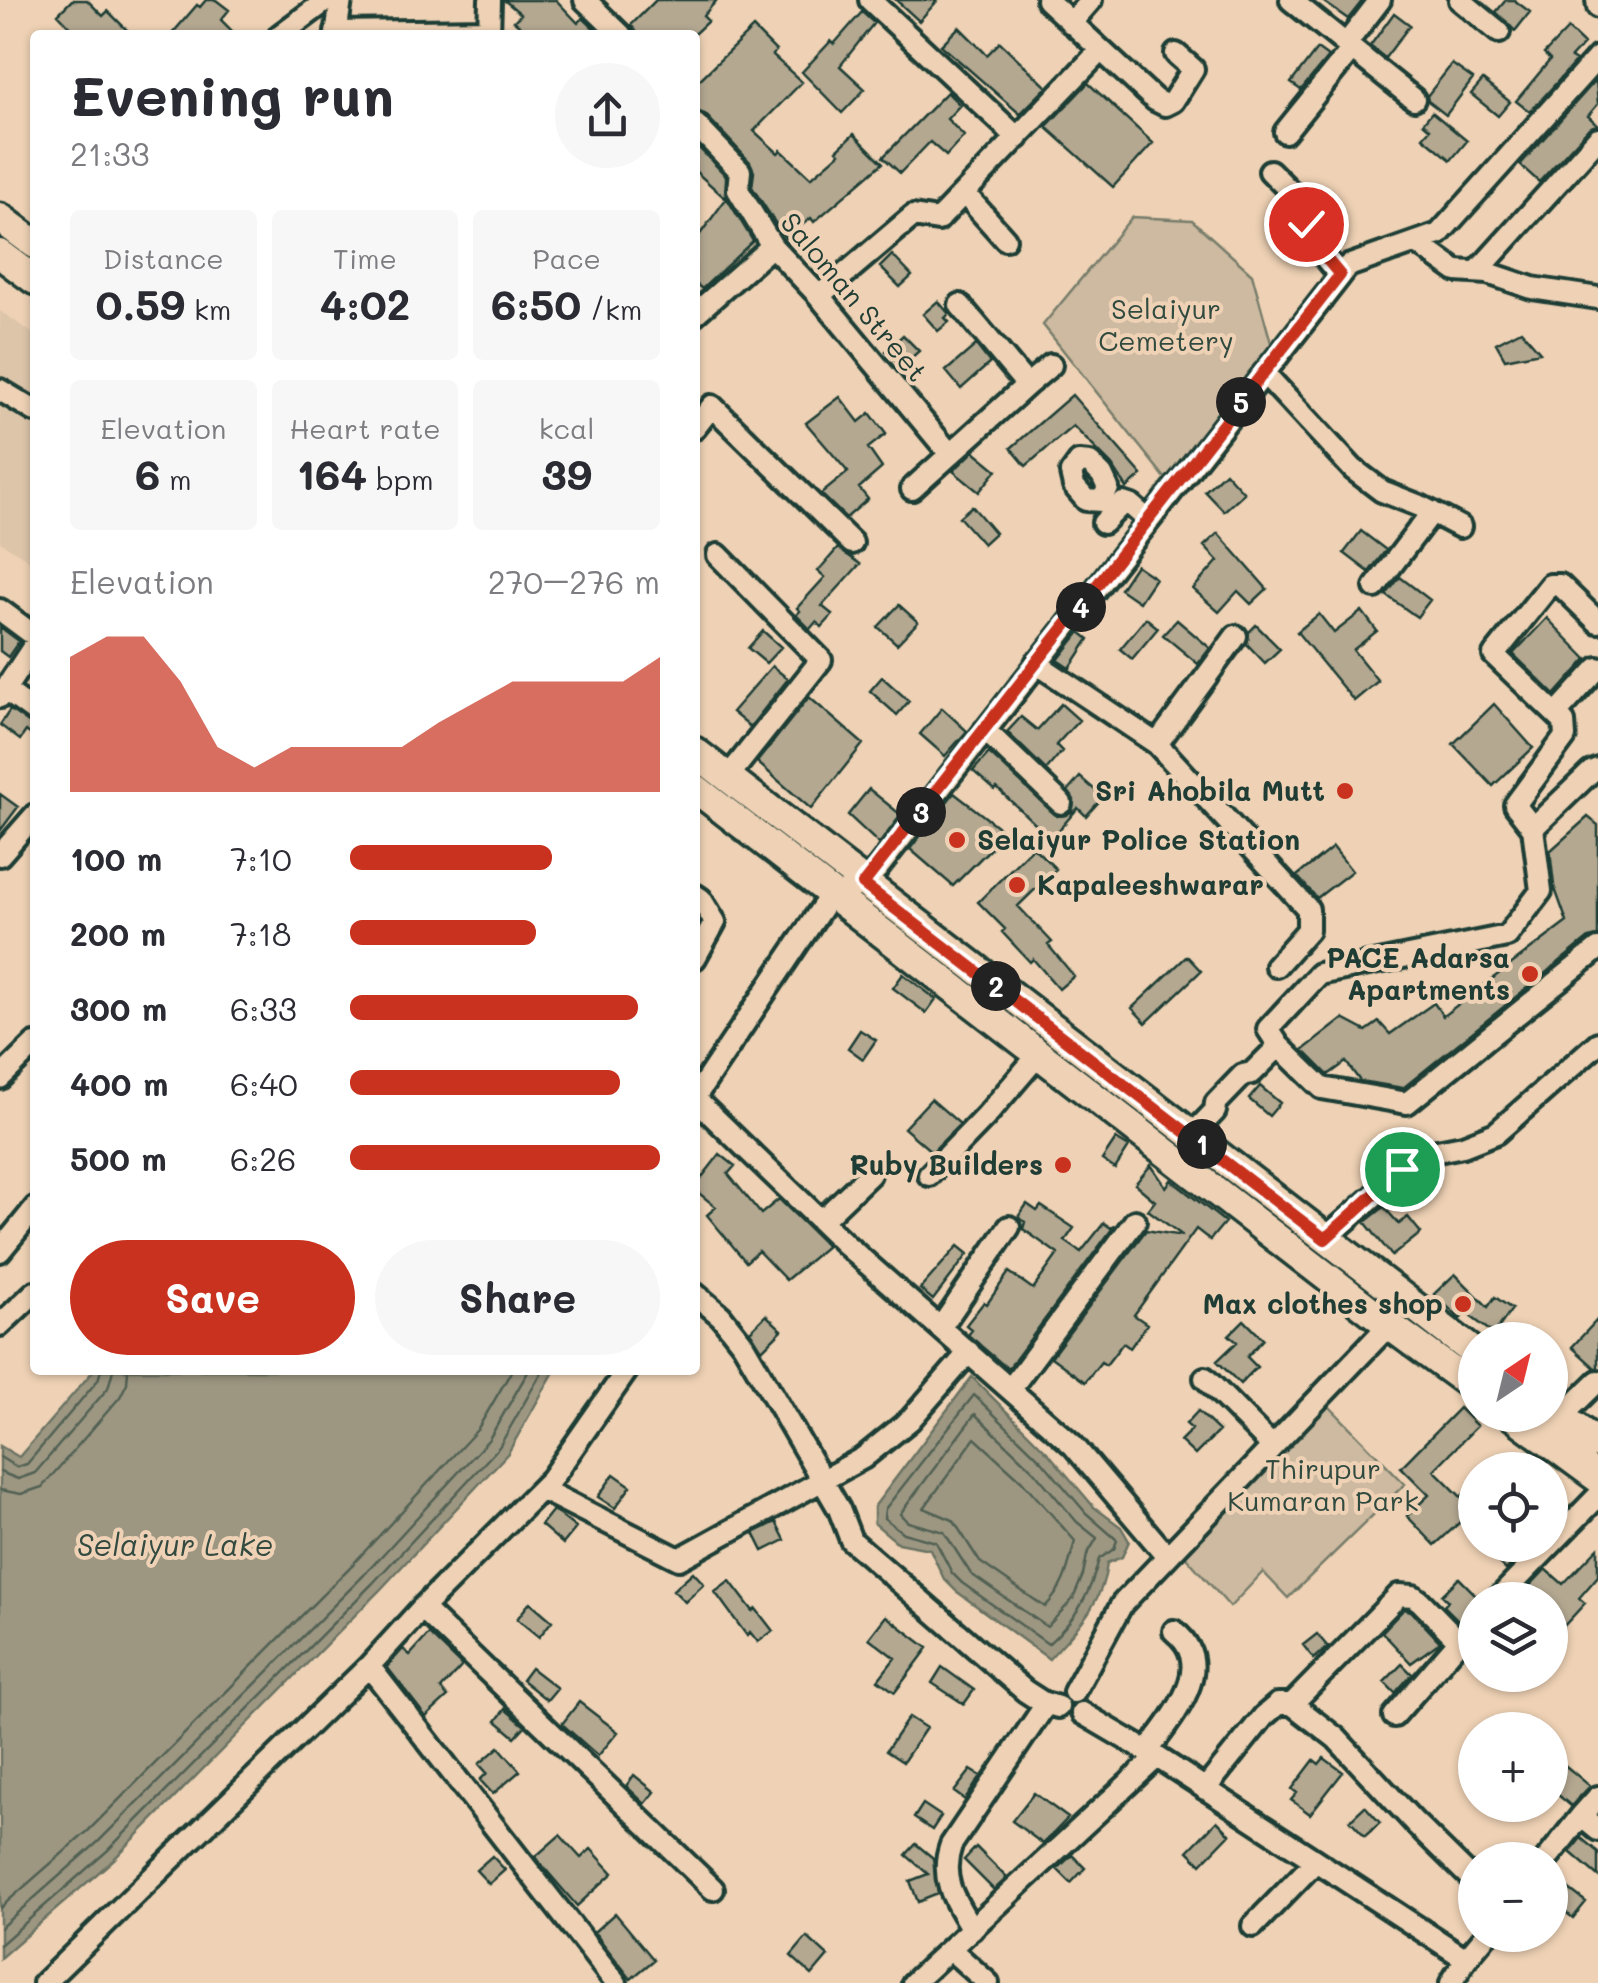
<!DOCTYPE html>
<html lang="en">
<head>
<meta charset="utf-8">
<style>
	:root { --surface:#fff; --page:#f7f7f7; --text:#2b2b33; --muted:#7c7c81; --accent:#c8321e }
	body { margin:0; font-family:Mali,sans-serif; background:var(--page); color:var(--text); height:100vh; display:flex; flex-direction:column; font-size:38px; white-space:nowrap }
	* { box-sizing:border-box; margin:0 }
	p { font-size:32px; color:var(--muted) }
	.icon { flex:none; width:55px; height:55px; fill:none; stroke:currentColor; stroke-width:2; stroke-linecap:round; stroke-linejoin:round }
	.map { position:relative; flex:1; overflow:hidden }
	.side { position:absolute; left:30px; top:30px; width:670px; height:1345px; display:flex; flex-direction:column; background:var(--surface); border-radius:10px; box-shadow:0 2px 8px #0004 }
	.side>* { flex:none }
	.needle { width:65px; rotate:35deg }
	.tools { position:absolute; left:1458px; top:1322px; display:grid; gap:20px }
	.tools a { display:grid; place-items:center; width:110px; height:110px; border-radius:50%; background:var(--surface); box-shadow:0 2px 8px #0004; font-size:50px }
	.pin { position:absolute; display:grid; place-items:center; width:85px; height:85px; color:#fff; margin:-42px; border:5px solid #fff; border-radius:50%; box-shadow:0 2px 10px #0007 }
	.km { position:absolute; width:50px; height:50px; margin:-25px; border-radius:50%; background:#222; color:#fff; font-size:28px; line-height:50px; text-align:center }
	.round { display:grid; place-items:center; flex:none; width:105px; height:105px; border-radius:52px; background:var(--page) }
	.summary { display:flex; align-items:center; justify-content:space-between; height:170px; padding:0 40px }
	h1 { font-size:55px; font-weight:700; line-height:75px }
	.metrics { display:grid; grid-template-columns:repeat(3,1fr); gap:15px; height:170px; padding:10px 40px }
	.metrics div { display:grid; align-content:center; border-radius:10px; background:var(--page); text-align:center }
	.metrics b { font-size:42px; font-weight:700 }
	.metrics small { font-size:28px; font-weight:400 }
	.metrics p { font-size:28px }
	.chart { height:280px; padding:20px 40px }
	.chart p { display:flex; justify-content:space-between }
	.chart svg { width:100%; height:180px; margin-top:10px; fill:var(--accent); opacity:.7 }
	.action { display:flex; gap:20px; margin-top:auto; padding:20px 40px }
	.action a { flex:1; height:115px; border-radius:60px; background:var(--accent); color:#fff; font-size:40px; font-weight:700; line-height:115px; text-align:center }
	.action a+a { background:var(--page); color:var(--text) }
	ul { padding:0 40px; list-style:none; font-size:32px }
	li { display:grid; grid-template-columns:160px 120px 1fr; align-items:center; height:75px }
	li i { height:25px; border-radius:12px; background:var(--accent) }
	.map>svg:first-child { display:block }
	.built { fill:#ddc5aa }
	.green { fill:#cdbaa0; stroke:#767c6a; stroke-width:2.5 }
	.water { fill:#9d9782; stroke:#6b7363; stroke-width:2.5 }
	.lines { fill:none; stroke-linecap:round; stroke-linejoin:round }
	.shore { stroke:#516153; stroke-width:2.5 }
	.building { fill:#b4a891; stroke:#1f3d34; stroke-width:2.5 }
	.minor-casing { stroke:#1f3d34; stroke-width:28 }
	.major-casing { stroke:#1f3d34; stroke-width:35 }
	.minor { stroke:#efd2b5; stroke-width:20 }
	.major { stroke:#efd2b5; stroke-width:28 }
	.route-casing { stroke:#fff; stroke-width:20 }
	.route { stroke:#c8321e; stroke-width:12 }
	.poi-dot { fill:#c8321e; stroke:#efd2b5; stroke-width:4 }
	.labels { text-anchor:middle; stroke-width:8; stroke-linejoin:round; paint-order:stroke }
	.street-label { font-size:28px; fill:#1f3d34; stroke:#efd2b5 }
	.park-label { font-size:28px; fill:#304a3f; stroke:#efd2b5 }
	.poi-label { font-size:28px; font-weight:bold; fill:#1f3d34; stroke:#efd2b5; text-anchor:end }
	.water-label { font-size:30px; font-style:italic; fill:#324a40; stroke:#efd2b5 }
</style>
</head>
<body>
<div class="map">
<svg width="1598" height="1983" viewBox="0 0 1598 1983">
	<rect width="100%" height="100%" fill="#efd2b5"/>
	<filter id="ink" filterUnits="userSpaceOnUse"><feTurbulence type="fractalNoise" baseFrequency=".01" numOctaves="2"/><feDisplacementMap in="SourceGraphic" scale="20" xChannelSelector="R" yChannelSelector="G"/><feConvolveMatrix kernelMatrix="1 2 1 2 8 2 1 2 1" color-interpolation-filters="sRGB"/></filter>
	<g filter="url(#ink)">
		<path class="built" d="M0,311L35,335V564L0,542Z"/>
		<path class="green" d="M1132,217L1192,220L1252,274L1273,350L1169,483L1043,325Z
			M1325,1402L1405,1484L1288,1598L1263,1572L1230,1607L1181,1551Z"/>
		<path class="water" d="M94,1370H555L508,1453L380,1590L114,1859L0,1958V1446L19,1457Z
			M972,1377L1049,1454L1094,1507L1121,1527L1129,1541L1122,1557L1107,1563C1103,1605 1075,1630 1049,1659L956,1591L944,1579L930,1549L898,1543L874,1523V1507Z"/>
		<g class="lines">
			<path class="shore" d="M974,1395L1042,1461L1086,1513L1117,1540L1114,1549L1099,1559C1090,1595 1076,1619 1048,1644L962,1583L952,1573L936,1542L903,1533L884,1518L885,1509Z
				M975,1414L1033,1470L1077,1522L1097,1538L1087,1555L1083,1575L1073,1599L1047,1627L971,1574L944,1532L908,1522L900,1514Z
				M975,1438L1022,1481L1075,1541C1068,1567 1065,1587 1045,1607L980,1562L953,1520L924,1508Z
				M0,1457L16,1467L27,1464L98,1380L101,1370
				M0,1472L18,1479L35,1473L108,1388L113,1370
				M0,1490L21,1494L42,1487L120,1397L127,1383L128,1370
				M0,1908L88,1831L353,1564L477,1430L512,1370
				M0,1928L98,1842L364,1575L489,1439L529,1370
				M0,1945L107,1851L373,1583L499,1447L543,1370"/>
		</g>
		<path class="building" d="M72,0H87L103,16L108,11L132,35H78L58,14Z
			M206,0H216L229,10L221,20L236,35H171L197,5L200,7Z
			M504,0H556L578,23L583,18L601,35H510L519,25L514,21L521,14Z
			M656,0H717L703,16L708,21L693,35H639L631,25Z
			M896,0H938L919,21Z
			M1321,0H1363L1348,19Z
			M1506,0H1514L1530,12L1515,31L1496,12Z
			M862,12L874,23L840,66L865,89L842,113L802,72L831,41L834,44Z
			M1394,13L1410,25L1385,58L1370,46Z
			M959,27L987,55L1000,42L1047,87L1020,114L941,45Z
			M753,28L776,51L772,55L802,82L754,131L778,153L781,150L811,178L840,153L837,150L854,134L883,163L814,222L811,218L785,238L752,187L754,172L750,162L705,114L695,111V84Z
			M1568,29L1584,44L1571,58L1576,61L1530,112L1516,101L1550,60L1544,54Z
			M1317,49L1328,57L1301,90L1291,83Z
			M1452,64L1473,79L1446,115L1428,101L1427,96Z
			M1483,80L1510,102L1498,116L1471,94Z
			M1596,80L1598,104L1588,116L1598,125L1588,129L1539,182L1520,165Z
			M1088,83L1153,143L1113,187L1046,127Z
			M947,92L960,105L947,119L964,136L946,156L930,142L900,173L883,157Z
			M1432,112L1467,141L1451,160L1423,137L1430,129L1423,123Z
			M695,144L726,176V197L753,241L702,289L695,283V241L726,199L695,171Z
			M892,255L912,276L900,287L880,267Z
			M938,301L949,314L945,318L949,322L938,331L923,314Z
			M1521,330L1540,352L1505,359L1496,343Z
			M903,335L919,351L901,367L886,351Z
			M976,345L990,363L961,389L946,371Z
			M1072,395L1142,475L1127,488L1112,465L1073,426L1026,466L1011,448Z
			M840,397L859,422L870,413L886,434L868,448L882,468L859,488L868,499L846,518L821,494L848,472L806,423Z
			M974,451L997,470L979,492L953,471Z
			M1225,472L1244,493L1224,511L1205,491Z
			M972,506L995,533L983,544L959,517Z
			M1361,531L1386,550L1369,572L1344,553Z
			M1218,533L1267,589L1251,604L1238,591L1219,612L1193,589L1218,561L1204,546Z
			M838,548L860,564L822,606L833,615L822,627L816,622L810,629L796,615L800,611L797,608L825,577L818,571Z
			M1136,565L1155,578L1139,602L1120,589Z
			M1400,577L1430,600L1417,617L1386,595Z
			M899,605L918,622L897,644L878,627Z
			M1362,611L1377,631L1353,650L1378,681L1354,701L1297,632L1319,614L1334,633Z
			M1146,618L1158,628L1132,659L1120,649Z
			M1547,618L1587,659L1555,695L1513,654Z
			M1177,620L1210,648L1198,664L1163,635Z
			M1256,625L1280,649L1265,663L1247,644L1249,632Z
			M0,627L19,641L8,657L0,651Z
			M763,631L781,647L766,663L748,648Z
			M1080,632L1089,639L1070,668L1058,660Z
			M772,666L788,679L750,727L732,712Z
			M882,677L909,701L897,715L870,691Z
			M809,697L863,744L811,809L757,762Z
			M1061,704L1079,720L1056,745L1062,751L1046,770L1007,732L1021,717L1037,730Z
			M1494,704L1533,748L1493,786L1453,744Z
			M942,708L967,731L945,756L920,734Z
			M10,710L35,726V738L26,731L20,740L0,725Z
			M989,753L1057,816L1072,812L1074,800L1068,791L1080,777L1103,797L1086,816L1078,808L1051,839L997,788L995,790L973,771Z
			M869,789L901,815L879,844L848,815Z
			M954,793L1006,833L953,886L910,849Z
			M0,794L18,807L0,831Z
			M1588,817L1598,825V936L1589,938L1403,1088L1360,1081L1346,1062L1328,1075L1303,1050L1343,1019L1366,1031L1379,1022L1390,1034L1434,1003L1443,1016L1567,922L1554,886L1550,851Z
			M1033,847L1056,869L1018,906L1052,942L1048,945L1074,976L1059,989L1033,959L1030,962L1002,932L1005,929L978,902Z
			M1333,847L1352,871L1317,898L1297,876Z
			M1187,956L1201,971L1146,1023L1132,1008Z
			M903,974L936,999L926,1013L893,988Z
			M860,1030L876,1040L863,1059L848,1048Z
			M1260,1086L1280,1103L1269,1116L1249,1099Z
			M931,1099L960,1124L932,1152L904,1128Z
			M1116,1139L1129,1147L1115,1169L1102,1160Z
			M720,1154L735,1166L728,1174L761,1214L779,1199L827,1246L786,1280L758,1251L746,1262L707,1215L716,1207L695,1190V1186Z
			M1151,1165L1166,1187L1171,1180L1225,1222L1210,1240L1196,1229L1134,1315L1147,1324L1130,1348L1123,1343L1106,1365L1101,1362L1085,1382L1051,1357L1146,1230L1183,1236L1148,1210L1155,1201L1135,1184Z
			M1027,1204L1037,1211L1041,1206L1074,1228L1065,1241L1081,1252L1104,1223L1111,1228L1115,1225L1008,1369L968,1335L972,1330L966,1325L984,1302L987,1304L1009,1272L1033,1289L1058,1254L1023,1229L1025,1222L1018,1217Z
			M1384,1207L1399,1224L1408,1217L1421,1233L1392,1256L1365,1222Z
			M958,1246L968,1254L933,1300L920,1289Z
			M1455,1274L1488,1307L1495,1297L1512,1309L1494,1334L1466,1313L1460,1319L1434,1294Z
			M766,1315L782,1330L762,1350L750,1331Z
			M1598,1319V1368H1595L1572,1347Z
			M1244,1320L1263,1339L1247,1357L1257,1367L1240,1384L1217,1361L1237,1342L1229,1335Z
			M1459,1408L1477,1426L1434,1470L1461,1497L1468,1490L1475,1497V1537L1460,1522L1435,1545L1407,1516L1429,1495L1401,1467Z
			M1198,1411L1219,1431L1195,1455L1180,1441L1192,1429L1186,1424Z
			M614,1474L631,1486L615,1508L598,1497Z
			M553,1510L576,1528L563,1544L541,1525Z
			M776,1522L785,1540L763,1551L754,1533Z
			M1480,1545H1518L1525,1551L1506,1570Z
			M1598,1548V1576L1579,1598L1585,1603L1562,1628L1550,1617V1600H1531L1523,1593L1546,1569L1563,1584Z
			M693,1572L704,1584L685,1602L673,1590Z
			M1459,1578L1475,1594V1610L1459,1621L1444,1606L1448,1601L1442,1595Z
			M730,1581L753,1611L756,1609L773,1631L758,1642L750,1632L747,1636L715,1592Z
			M530,1602L552,1621L539,1637L517,1619Z
			M1404,1609L1411,1611L1440,1642L1411,1663L1382,1632Z
			M886,1616L928,1648L895,1692L878,1680L895,1658L869,1638Z
			M429,1634L462,1666L441,1689L448,1697L426,1717L387,1667L403,1649L410,1655Z
			M1317,1634L1328,1647L1314,1659L1303,1645Z
			M1402,1664L1412,1674L1395,1693L1384,1682Z
			M942,1667L974,1690L964,1704L932,1683Z
			M531,1668L557,1688L547,1700L522,1680Z
			M579,1702L618,1732L598,1756L562,1724Z
			M505,1709L525,1726L515,1737L496,1721Z
			M909,1717L926,1728L903,1762L886,1751Z
			M499,1747L520,1771L493,1794L480,1780L487,1773L479,1764Z
			M1324,1758L1343,1772L1310,1814L1291,1800L1297,1793L1292,1789L1314,1760L1319,1764Z
			M1561,1762L1590,1786L1571,1806L1550,1788V1775Z
			M971,1770L981,1776L965,1800L954,1792Z
			M634,1775L655,1792L645,1804L626,1786Z
			M1034,1793L1068,1818L1043,1844L1012,1821Z
			M923,1804L941,1816L932,1830L914,1818Z
			M1365,1806L1380,1823L1365,1836L1350,1820Z
			M1217,1821L1230,1834L1201,1864L1188,1851Z
			M560,1835L581,1858L591,1849L613,1873L577,1906L535,1857Z
			M1581,1838L1598,1852V1876L1570,1852Z
			M916,1844L933,1858L938,1894L918,1902L910,1881L928,1874L906,1855Z
			M976,1847L1007,1878L994,1890L964,1860Z
			M1072,1855L1085,1868L1071,1883L1057,1869Z
			M492,1856L505,1870L489,1884L476,1870Z
			M1560,1882L1586,1902L1573,1918L1550,1900V1894Z
			M615,1913L654,1960L631,1979L594,1932Z
			M807,1937L828,1956L812,1975L791,1956Z"/>
		<g class="lines">
			<defs>
				<path id="minor" d="M585,0L621,35
					M870,0L1018,138
					M1047,0L1155,100L1165,105L1173,101L1193,69L1176,54
					M1291,0L1414,99
					M1460,0L1499,32
					M1597,0L1598,7
					M1071,23L1091,0
					M336,32L489,30
					M280,35L327,0
					M336,35L341,0
					M489,35L490,0
					M1346,44L1380,0
					M695,124L740,171L738,190L772,246L819,296L950,454
					M1285,132L1352,49
					M1270,171L1299,200L1315,245L1340,275
					M964,193L1005,239
					M1417,243L1456,271L1488,273L1532,288L1598,298
					M1477,272L1598,138
					M819,296L913,216L938,220L1100,51
					M695,314L772,246
					M1264,373L1353,469L1382,491L1420,506L1460,527
					M1027,385L1051,365
					M0,390L35,411
					M695,428L712,406L852,543
					M1079,462L1090,463L1102,475L1108,488L1102,501L1086,500L1074,486L1071,473Z
					M912,489L1027,385L960,305
					M1103,523L1123,503L1132,506L1148,520
					M718,555L821,660L728,777
					M1375,587L1432,512
					M0,610L35,636
					M1036,663L1157,744L1308,909V930L1276,966
					M5,690L35,712
					M0,697L35,644
					M1556,714L1598,668
					M985,730L1061,803
					M1157,744L1236,636
					M1533,828L1515,805L1565,737L1564,722L1494,655L1550,585H1560L1598,622
					M0,855L35,815
					M695,895L701,899L715,922L695,958
					M1279,1046L1268,1029L1319,974L1507,936L1541,891L1533,828L1591,772L1598,769
					M0,1078L35,1044
					M695,1097L827,900L863,883L877,869L1348,266L1439,234L1598,57
					M695,1099L845,1244L1073,1445L1167,1556
					M1191,1136L1215,1111L1216,1103L1243,1075L1252,1073L1279,1046L1322,1088L1407,1103L1598,949
					M929,1175L986,1116L1039,1054
					M822,1220L870,1174
					M1325,1239L1422,1154L1463,1146L1496,1133L1598,1043
					M0,1251L35,1208
					M695,1294L721,1316L743,1344L839,1509L851,1540L1025,1691L1042,1702L1058,1707
					M0,1325L35,1292
					M941,1327L1009,1227
					M627,1370L551,1479L422,1608L713,1889
					M1205,1378L1272,1446
					M1011,1388L1135,1221
					M1561,1417L1598,1381
					M541,1489L679,1559L863,1458L910,1420L969,1352
					M1497,1600L1598,1496
					M422,1608L369,1666L616,1983
					M1074,1692L1122,1604L1389,1325
					M1292,1704L1399,1595L1413,1596L1420,1601L1458,1640
					M1082,1713L1157,1757L1466,1959L1451,1983
					M1394,1716L1475,1623
					M1147,1752C1171,1718 1219,1667 1174,1631
					M1205,1789L1264,1716L1278,1704H1292L1336,1738L1414,1822L1475,1882
					M1581,1816L1598,1797
					M1546,1860L1581,1816L1598,1830
					M1253,1926L1316,1861
					M972,1929C954,1900 939,1878 951,1845L1046,1704
					M950,1949L988,1983
					M1466,1959L1486,1935
					M44,1983L369,1666
					M913,1983L1157,1757"/>
				<path id="major" d="M0,218L35,244
					M0,254L35,280
					M695,752L1475,1353
					M695,788L1389,1325L1475,1388
					M1550,1409L1598,1444
					M1512,1415L1598,1478"/>
			</defs>
			<use href="#minor" class="minor-casing"/>
			<use href="#major" class="major-casing"/>
			<use href="#minor" class="minor"/>
			<use href="#major" class="major"/>
		</g>
	</g>
	<g class="lines" filter="url(#ink)">
		<defs>
			<path id="route" d="M1306,224L1315,245L1340,275L863,884L1325,1239L1402,1169"/>
		</defs>
		<use href="#route" class="route-casing"/>
		<use href="#route" class="route"/>
	</g>
	<g class="poi-dot">
		<circle cx="1345" cy="791" r="10"/>
		<circle cx="957" cy="840" r="10"/>
		<circle cx="1017" cy="885" r="10"/>
		<circle cx="1530" cy="974" r="10"/>
		<circle cx="1063" cy="1165" r="10"/>
		<circle cx="1463" cy="1304" r="10"/>
	</g>
	<g class="labels">
		<g class="street-label">
			<text transform="translate(854 297) rotate(50)" y="10">Saloman Street</text>
		</g>
		<g class="park-label">
			<text x="1166" y="319">Selaiyur<tspan x="1166" dy="32">Cemetery</tspan></text>
			<text x="1323" y="1479">Thirupur<tspan x="1323" dy="32">Kumaran Park</tspan></text>
		</g>
		<g class="poi-label">
			<text x="1325" y="801">Sri Ahobila Mutt</text>
			<text x="977" y="850" text-anchor="start">Selaiyur Police Station</text>
			<text x="1037" y="895" text-anchor="start">Kapaleeshwarar</text>
			<text x="1510" y="968">PACE Adarsa<tspan x="1510" dy="32">Apartments</tspan></text>
			<text x="1043" y="1175">Ruby Builders</text>
			<text x="1443" y="1314">Max clothes shop</text>
		</g>
		<g class="water-label">
			<text x="175" y="1556">Selaiyur Lake</text>
		</g>
	</g>
</svg>
<div class="tools">
<a><svg class="needle" viewBox="-14 -14 28 28"><path d="M0-13l5 13h-10z" fill="#e53935"/><path d="M0 13l5-13h-10z" fill="#7c7c81"/></svg></a>
<a><svg class="icon" aria-label="locate" viewBox="0 0 24 24"><circle cx="12" cy="12" r="6"/><path d="M12 2v4M12 18v4M2 12h4M18 12h4"/></svg></a>
<a><svg class="icon" aria-label="layers" viewBox="0 0 24 24"><path d="M12 4l9 5-9 5-9-5zM3 14l9 5 9-5"/></svg></a>
<a>+</a>
<a>−</a>
</div>
<div class="pin" style="left:1402px;top:1169px;background:#1e9e55"><svg class="icon" aria-label="arrive" viewBox="0 0 24 24"><path d="M6 21V4h12l-3 4 3 4H6"/></svg></div>
<div class="pin" style="left:1306px;top:224px;background:#d93025"><svg class="icon" aria-label="check" viewBox="0 0 24 24"><path d="M5 12l5 5 9-10"/></svg></div>
<b class="km" style="left:1202px;top:1144px">1</b>
<b class="km" style="left:996px;top:986px">2</b>
<b class="km" style="left:921px;top:812px">3</b>
<b class="km" style="left:1081px;top:607px">4</b>
<b class="km" style="left:1241px;top:402px">5</b>
<section class="side">
<div class="summary"><div><h1>Evening run</h1><p>21:33</p></div><a class="round"><svg class="icon" aria-label="share" viewBox="0 0 24 24"><path d="M12 15V3M7 8l5-5 5 5M5 13v7h14v-7"/></svg></a></div>
<div class="metrics">
<div><p>Distance</p><b>0.59<small> km</small></b></div>
<div><p>Time</p><b>4:02</b></div>
<div><p>Pace</p><b>6:50<small> /km</small></b></div>
</div>
<div class="metrics">
<div><p>Elevation</p><b>6<small> m</small></b></div>
<div><p>Heart rate</p><b>164<small> bpm</small></b></div>
<div><p>kcal</p><b>39</b></div>
</div>
<div class="chart"><p><span>Elevation</span>270–276 m</p>
<svg viewBox="0 0 160 44" preserveAspectRatio="none"><path d="M0 44V11L10 6L20 6L30 17L40 33L50 38L60 33L70 33L80 33L90 33L100 27L110 22L120 17L130 17L140 17L150 17L160 11V44z"/></svg>
</div>
<ul>
<li><b>100 m</b>7:10<i style="width:65%"></i></li>
<li><b>200 m</b>7:18<i style="width:60%"></i></li>
<li><b>300 m</b>6:33<i style="width:93%"></i></li>
<li><b>400 m</b>6:40<i style="width:87%"></i></li>
<li><b>500 m</b>6:26<i style="width:100%"></i></li>
</ul>
<div class="action"><a>Save</a><a>Share</a></div>
</section>
</div>
</body>
</html>
